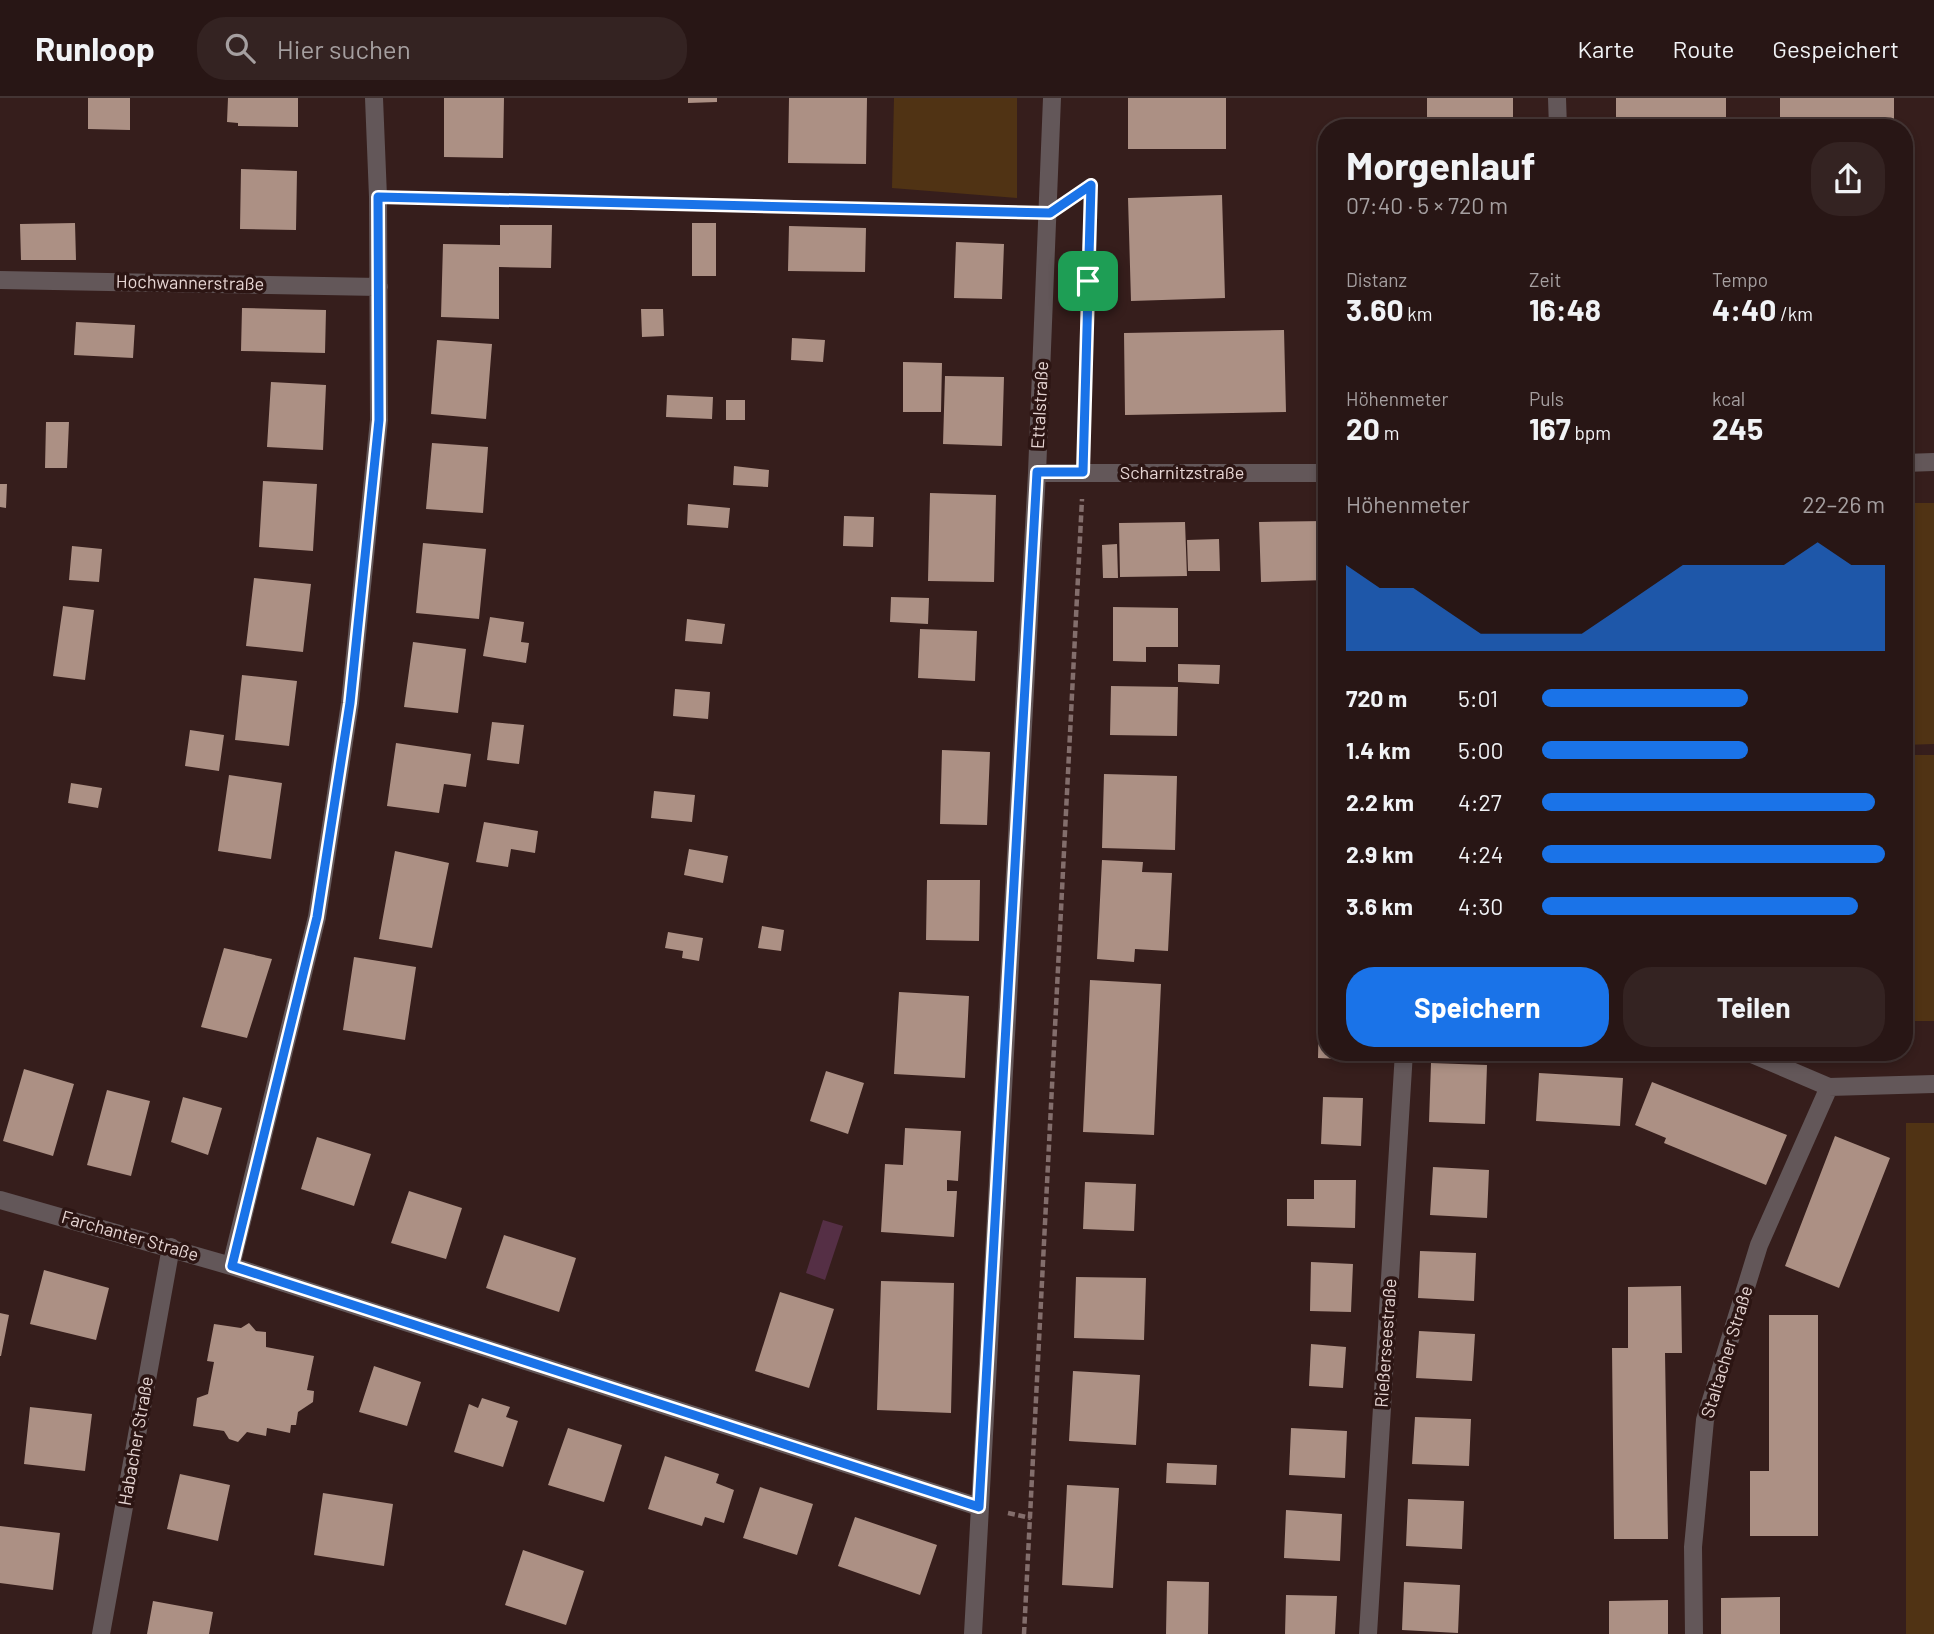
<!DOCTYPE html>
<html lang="de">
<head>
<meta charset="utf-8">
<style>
	:root { --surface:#281615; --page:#342322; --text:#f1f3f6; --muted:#a59fa0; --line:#443534; --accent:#1a73e8 }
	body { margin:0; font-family:Barlow,sans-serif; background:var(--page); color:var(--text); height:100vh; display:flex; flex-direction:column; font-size:26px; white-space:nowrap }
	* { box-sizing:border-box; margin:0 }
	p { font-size:23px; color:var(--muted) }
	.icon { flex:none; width:38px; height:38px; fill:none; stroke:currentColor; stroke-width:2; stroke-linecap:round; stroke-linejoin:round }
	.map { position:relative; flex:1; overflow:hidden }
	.panel { position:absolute; left:1318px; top:21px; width:595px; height:942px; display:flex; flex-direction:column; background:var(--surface); border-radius:28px; box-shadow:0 4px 10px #0003,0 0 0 2px var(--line) }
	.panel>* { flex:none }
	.pin { position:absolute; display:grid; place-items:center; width:60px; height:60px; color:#fff; margin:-30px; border-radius:14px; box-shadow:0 4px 10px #0006 }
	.round { display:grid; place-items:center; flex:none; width:74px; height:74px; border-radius:28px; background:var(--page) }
	.overview { display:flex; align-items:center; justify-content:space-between; height:119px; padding:0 28px }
	h1 { font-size:38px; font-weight:700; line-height:52px }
	.stats { display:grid; grid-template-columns:repeat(3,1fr); gap:10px; height:119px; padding:7px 28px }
	.stats div { display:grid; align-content:center }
	.stats b { font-size:30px; font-weight:700 }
	.stats small { font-size:19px; font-weight:400 }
	.stats p { font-size:19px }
	.chart { height:196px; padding:14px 28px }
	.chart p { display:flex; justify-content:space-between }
	.chart svg { width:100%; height:126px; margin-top:7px; fill:var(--accent); opacity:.7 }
	.cta { display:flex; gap:14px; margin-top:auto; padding:14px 28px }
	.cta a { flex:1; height:80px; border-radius:28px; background:var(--accent); color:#fff; font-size:28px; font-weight:700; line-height:80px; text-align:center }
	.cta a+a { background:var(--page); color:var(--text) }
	ul { padding:0 28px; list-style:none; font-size:23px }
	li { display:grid; grid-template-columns:112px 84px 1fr; align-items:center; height:52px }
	li i { height:18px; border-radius:9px; background:var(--accent) }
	header { display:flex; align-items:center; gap:42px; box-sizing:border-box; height:98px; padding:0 35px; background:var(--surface); border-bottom:2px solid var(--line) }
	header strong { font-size:33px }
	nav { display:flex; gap:38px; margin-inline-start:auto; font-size:24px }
	.search { width:490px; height:63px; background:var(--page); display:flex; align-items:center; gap:18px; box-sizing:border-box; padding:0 24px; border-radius:28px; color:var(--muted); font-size:26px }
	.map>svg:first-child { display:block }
	.green { fill:#503314 }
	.water { fill:#552f45 }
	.building { fill:#ac9084 }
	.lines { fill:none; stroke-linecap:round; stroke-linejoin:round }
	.path { stroke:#836e6c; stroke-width:4.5; stroke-dasharray:7 3.5; stroke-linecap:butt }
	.minor { stroke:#635759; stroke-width:18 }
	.route-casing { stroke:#fff; stroke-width:14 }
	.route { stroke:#1a73e8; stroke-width:9 }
	.labels { text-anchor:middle; stroke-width:7; stroke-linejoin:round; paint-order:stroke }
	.street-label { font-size:18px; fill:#e6d5d3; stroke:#2c1513 }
</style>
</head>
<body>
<header>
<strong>Runloop</strong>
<div class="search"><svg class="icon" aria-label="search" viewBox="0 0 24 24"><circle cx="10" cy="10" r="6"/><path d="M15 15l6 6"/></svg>Hier suchen</div>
<nav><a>Karte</a><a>Route</a><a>Gespeichert</a></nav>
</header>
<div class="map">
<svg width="1934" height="1536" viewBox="0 0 1934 1536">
	<rect width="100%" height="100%" fill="#361e1c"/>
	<path class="green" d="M894,0H1017V100L892,90Z
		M1904,405H1934V646L1904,647Z
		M1904,657H1934V923H1905Z
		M1906,1025H1934V1536H1906Z"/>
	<path class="water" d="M823,1122L843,1128L825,1182L806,1175Z"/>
	<path class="building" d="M88,0H130V32L88,31Z
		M228,0H298V29L238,28V25L227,24Z
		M444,0H504L503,60L444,59Z
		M688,0H717V4L688,5Z
		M789,0H867L866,66L788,65Z
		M1128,0H1226V51H1128Z
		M1427,0H1513V30H1427Z
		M1616,0H1726V30H1616Z
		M1780,0H1894V30H1780Z
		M241,71L297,73L296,132L240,131Z
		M1222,97L1225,200L1131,203L1128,100Z
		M75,125L76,162H21L20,126Z
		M692,125H716V178H692Z
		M500,127H552L551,170L499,169V221L441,219L443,146L500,147Z
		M789,128L866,130L865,174L788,173Z
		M956,144L1004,146L1002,201L954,200Z
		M1320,206H1326V228H1320Z
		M242,210L326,212L325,255L241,253Z
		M641,211H663L664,238L642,239Z
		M76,224L135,227L133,260L74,257Z
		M1284,232L1286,314L1125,317L1124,235Z
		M792,240L825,242L823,264L791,262Z
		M437,242L492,246L486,321L431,316Z
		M903,264L942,265L941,314H903Z
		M945,278L1004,279L1002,348L943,346Z
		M271,284L326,287L323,352L267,349Z
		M667,297L713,299L712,321L666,319Z
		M726,302H745V322H726Z
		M46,324H69L67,370H45Z
		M432,345L488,349L483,415L426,411Z
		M734,368L769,372L768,389L733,387Z
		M263,383L317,386L313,453L259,449Z
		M0,386H7L6,410L0,409Z
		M930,395L996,397L994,484L928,483Z
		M688,406L730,410L728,430L687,427Z
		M844,418L874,419L873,449L843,448Z
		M1326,423V482L1261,484L1259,424Z
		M1185,424L1187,478L1120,479L1119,425Z
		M1219,441L1220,473H1188L1187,442Z
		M423,445L486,451L479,521L416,515Z
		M1117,446L1118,480H1103L1102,447Z
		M72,448L102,451L99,484L69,482Z
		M254,480L311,486L303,554L246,548Z
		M891,499L929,500L928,526L890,524Z
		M63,508L94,512L85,582L53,578Z
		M1113,509L1178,510V549H1146V564L1113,563Z
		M490,519L524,524L521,544L529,545L526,565L483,558Z
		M687,521L725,526L722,546L685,543Z
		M920,531L977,533L975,583L918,580Z
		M413,544L466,551L458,615L404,609Z
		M1178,566L1220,567L1219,586L1178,584Z
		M242,577L297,583L289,648L235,642Z
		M1111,588L1178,589L1177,638L1110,637Z
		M675,591L710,594L708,621L673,618Z
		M492,624L524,627L519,666L487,662Z
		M190,632L224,637L219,673L185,668Z
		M396,645L471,656L466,689L444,686L439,715L387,708Z
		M942,652L990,654L987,727L940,726Z
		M1104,676L1177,678L1175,752L1102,750Z
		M229,677L282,685L271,761L218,753Z
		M71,685L102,690L98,710L68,705Z
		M654,693L695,697L692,724L651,720Z
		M484,724L538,733L535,755L511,751L508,769L476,764Z
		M689,751L728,758L723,785L684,777Z
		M395,753L449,765L432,850L379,841Z
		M1102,762L1143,764L1142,774L1172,775L1168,853L1135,851L1134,864L1097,861Z
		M927,782H980L979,843L926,842Z
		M762,828L784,832L781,853L758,850Z
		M668,834L703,840L699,863L682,860L683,853L665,850Z
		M224,850L272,861L247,940L201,929Z
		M354,859L416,869L405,942L343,932Z
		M1090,882L1161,886L1154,1037L1083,1034Z
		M899,894L969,898L965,980L894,976Z
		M1319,918H1326V954H1364L1363,962L1318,960Z
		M1431,965L1487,967L1485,1026L1429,1024Z
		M24,971L74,986L53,1058L3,1043Z
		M826,973L864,985L848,1036L810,1023Z
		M1539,975L1623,980L1620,1028L1536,1023Z
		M1652,984L1787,1037L1766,1087L1664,1045L1666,1040L1635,1027Z
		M107,992L150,1003L131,1078L87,1067Z
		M183,999L222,1010L208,1057L171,1044Z
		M1323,999L1363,1000L1361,1048L1321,1046Z
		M905,1030L961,1033L958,1083L947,1082V1093H957L954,1139L881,1134L885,1066L903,1067Z
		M1835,1038L1890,1060L1839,1190L1785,1168Z
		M317,1039L371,1056L354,1108L301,1091Z
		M1433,1069L1489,1072L1487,1120L1430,1117Z
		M1314,1082H1356L1355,1130L1287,1128V1101H1314Z
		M1085,1084L1136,1086L1134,1133L1083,1131Z
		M409,1093L462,1110L446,1161L391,1145Z
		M504,1137L576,1160L559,1214L486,1190Z
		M1420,1153L1476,1155L1474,1203L1418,1200Z
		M1311,1164L1353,1166L1351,1214L1310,1213Z
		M44,1172L109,1190L96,1242L30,1226Z
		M1076,1179L1146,1180L1144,1242L1074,1240Z
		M881,1183L954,1185L951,1315L877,1312Z
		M1681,1188L1682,1255H1665L1668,1441H1614L1612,1250H1628V1189Z
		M780,1194L834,1211L809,1290L755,1273Z
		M0,1215L9,1217L1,1258H0Z
		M1769,1217H1818V1438H1750V1373H1769Z
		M249,1225L256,1233L266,1234V1249L314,1258L307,1292L314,1293L313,1304L298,1314L296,1327H291L290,1335L267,1330L266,1338L247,1334L238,1344L229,1341L224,1333L193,1328L197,1300L208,1296L214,1264L207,1263L214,1226L241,1230Z
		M1419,1233L1475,1236L1472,1283L1416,1280Z
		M1311,1246L1346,1249L1343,1290L1309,1288Z
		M374,1268L421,1284L407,1328L359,1314Z
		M1073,1273L1140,1277L1136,1347L1069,1343Z
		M482,1300L510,1309L506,1319L518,1323L503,1369L454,1354L469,1306L478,1310Z
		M30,1309L92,1316L85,1373L24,1366Z
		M1415,1319L1471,1321L1469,1368L1412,1366Z
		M568,1330L622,1347L604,1404L548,1387Z
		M1291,1330L1347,1333L1345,1380L1289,1377Z
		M665,1358L719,1376L716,1385L734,1392L724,1425L705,1419L702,1428L648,1411Z
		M1167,1365L1217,1367L1216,1387L1166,1385Z
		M180,1376L230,1387L218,1443L167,1431Z
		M1067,1387L1119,1390L1113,1490L1062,1487Z
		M760,1389L813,1406L797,1457L743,1440Z
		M323,1395L393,1406L384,1468L314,1457Z
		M1408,1401L1464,1403L1462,1451L1406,1448Z
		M1286,1412L1342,1416L1340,1463L1284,1460Z
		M855,1419L937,1447L920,1497L838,1468Z
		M0,1428L60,1435L53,1492L0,1485Z
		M523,1452L584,1473L566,1527L505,1507Z
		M1167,1483L1209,1484L1208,1536H1166Z
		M1404,1484L1460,1487L1458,1535L1402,1532Z
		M1286,1497L1337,1498L1335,1536H1285Z
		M1780,1499V1536H1721V1500Z
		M1668,1502V1536H1609V1503Z
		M153,1503L213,1514L209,1536H147Z"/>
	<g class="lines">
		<path class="path" d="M1076,98L1091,87L1084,350
			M406,99L1020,114
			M1008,1415L1031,1420
			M1024,1536L1082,401"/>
		<path class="minor" d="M1557,0L1558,30
			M0,182L379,189
			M1904,365L1934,364
			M1037,375H1326
			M1747,954L1829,989L1934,986
			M0,1102L231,1168L979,1409
			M231,1168L317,819L350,605L379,322L378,99L374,0
			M101,1536L171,1149
			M973,1536L1037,375L1052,0
			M1368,1536L1404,954
			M1694,1536L1693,1449L1705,1322L1759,1147L1829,989"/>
	</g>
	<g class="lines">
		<defs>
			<path id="route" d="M1091,87L1083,374H1037L979,1409L232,1168L317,819L350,605L379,322L378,99L1050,115Z"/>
		</defs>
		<use href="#route" class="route-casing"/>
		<use href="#route" class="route"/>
	</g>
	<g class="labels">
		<g class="street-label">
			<text transform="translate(190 185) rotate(1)" y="6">Hochwannerstraße</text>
			<text transform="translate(1040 307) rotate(-87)" y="6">Ettalstraße</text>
			<text x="1182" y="381">Scharnitzstraße</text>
			<text transform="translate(130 1138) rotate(16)" y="6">Farchanter Straße</text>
			<text transform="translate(1386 1245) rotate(-86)" y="6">Rießerseestraße</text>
			<text transform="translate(1727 1254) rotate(-73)" y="6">Staltacher Straße</text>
			<text transform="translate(136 1343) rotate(-80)" y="6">Habacher Straße</text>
		</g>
	</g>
</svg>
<div class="pin" style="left:1088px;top:183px;background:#1e9e55"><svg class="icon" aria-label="arrive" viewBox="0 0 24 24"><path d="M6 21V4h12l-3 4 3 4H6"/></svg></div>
<section class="panel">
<div class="overview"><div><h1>Morgenlauf</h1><p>07:40 · 5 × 720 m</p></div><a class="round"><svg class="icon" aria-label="share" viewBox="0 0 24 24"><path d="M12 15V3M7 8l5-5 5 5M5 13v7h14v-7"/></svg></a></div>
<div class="stats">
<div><p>Distanz</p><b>3.60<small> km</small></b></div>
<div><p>Zeit</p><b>16:48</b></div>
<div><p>Tempo</p><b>4:40<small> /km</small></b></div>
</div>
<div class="stats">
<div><p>Höhenmeter</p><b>20<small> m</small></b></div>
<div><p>Puls</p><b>167<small> bpm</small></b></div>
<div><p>kcal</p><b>245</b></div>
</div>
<div class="chart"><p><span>Höhenmeter</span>22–26 m</p>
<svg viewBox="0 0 160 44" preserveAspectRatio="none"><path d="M0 44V14L10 22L20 22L30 30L40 38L50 38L60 38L70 38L80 30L90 22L100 14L110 14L120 14L130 14L140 6L150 14L160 14V44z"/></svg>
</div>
<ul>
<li><b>720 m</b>5:01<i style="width:60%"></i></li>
<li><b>1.4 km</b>5:00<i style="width:60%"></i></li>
<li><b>2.2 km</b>4:27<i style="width:97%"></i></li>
<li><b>2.9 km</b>4:24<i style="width:100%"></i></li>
<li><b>3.6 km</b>4:30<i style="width:92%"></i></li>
</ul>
<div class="cta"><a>Speichern</a><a>Teilen</a></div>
</section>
</div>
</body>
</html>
